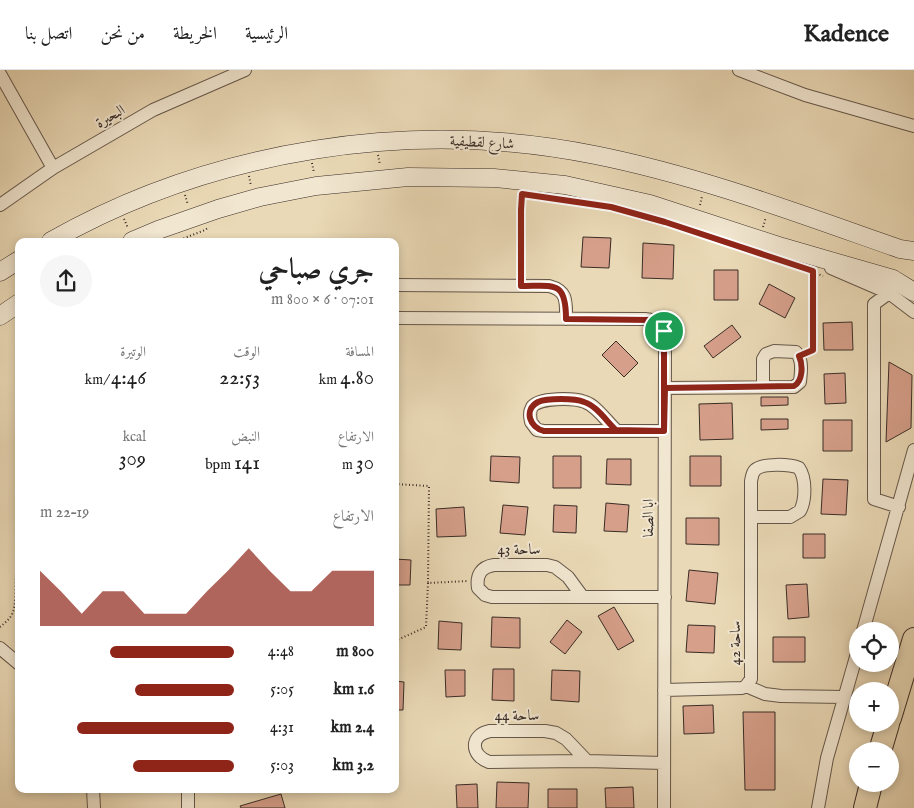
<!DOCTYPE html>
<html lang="ar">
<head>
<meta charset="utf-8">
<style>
	:root { --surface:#fff; --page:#f6f6f6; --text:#222; --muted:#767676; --line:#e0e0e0; --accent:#8f2418 }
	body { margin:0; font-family:"IM FELL English",Amiri,serif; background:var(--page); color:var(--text); direction:rtl; height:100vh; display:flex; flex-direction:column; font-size:19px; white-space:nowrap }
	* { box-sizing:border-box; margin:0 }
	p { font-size:16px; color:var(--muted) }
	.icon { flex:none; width:28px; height:28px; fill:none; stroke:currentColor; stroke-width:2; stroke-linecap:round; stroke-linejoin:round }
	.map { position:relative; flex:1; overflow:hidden; direction:ltr }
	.details { position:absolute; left:15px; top:168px; width:384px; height:555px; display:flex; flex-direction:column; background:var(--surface); border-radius:10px; box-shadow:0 2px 8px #0003; direction:rtl }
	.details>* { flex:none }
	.controls { position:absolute; left:849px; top:552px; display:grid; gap:10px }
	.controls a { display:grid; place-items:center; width:50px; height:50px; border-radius:50%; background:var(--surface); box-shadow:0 2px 8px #0003; font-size:25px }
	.pin { position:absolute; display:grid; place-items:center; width:42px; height:42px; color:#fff; margin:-21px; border:2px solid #fff; border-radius:50%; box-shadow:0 1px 5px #0007 }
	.round { display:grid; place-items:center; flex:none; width:52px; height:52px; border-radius:26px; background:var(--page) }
	.summary { display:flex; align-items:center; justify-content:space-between; height:85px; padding:0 25px }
	h1 { font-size:28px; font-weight:600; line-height:38px }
	.figures { display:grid; grid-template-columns:repeat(3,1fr); gap:8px; height:85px; padding:5px 25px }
	.figures div { display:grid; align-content:center }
	.figures b { font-size:21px; font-weight:600 }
	.figures small { font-size:14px; font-weight:400 }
	.figures p { font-size:14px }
	.chart { height:140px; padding:10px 25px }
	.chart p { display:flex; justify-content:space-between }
	.chart svg { width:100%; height:90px; margin-top:5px; fill:var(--accent); opacity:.7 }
	ul { padding:0 25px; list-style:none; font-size:16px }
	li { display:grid; grid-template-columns:80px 60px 1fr; align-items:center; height:38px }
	li i { height:12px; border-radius:6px; background:var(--accent) }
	header { display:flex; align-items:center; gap:30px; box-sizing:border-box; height:70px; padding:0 25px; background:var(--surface); border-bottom:1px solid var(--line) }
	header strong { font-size:24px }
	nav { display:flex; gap:28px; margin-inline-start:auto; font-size:18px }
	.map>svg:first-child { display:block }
	.building { fill:#d69f8a; stroke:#392c26 }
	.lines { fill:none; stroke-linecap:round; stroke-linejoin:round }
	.street-casing { stroke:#65574a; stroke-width:14 }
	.secondary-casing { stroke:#392c26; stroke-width:19 }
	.highway-casing { stroke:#392c26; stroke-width:24 }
	.path { stroke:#392c26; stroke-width:2; stroke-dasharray:1 2.5; stroke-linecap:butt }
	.street { stroke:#f1e6d0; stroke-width:12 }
	.secondary { stroke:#f1e6d0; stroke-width:18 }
	.highway { stroke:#ead9b6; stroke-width:22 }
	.route-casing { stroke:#fff; stroke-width:10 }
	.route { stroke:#8f2418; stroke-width:6 }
	.labels { text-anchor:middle; stroke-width:4; stroke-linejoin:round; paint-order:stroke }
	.street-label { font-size:15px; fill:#392c26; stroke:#f1e6d0 }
</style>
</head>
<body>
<header>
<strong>Kadence</strong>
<nav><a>الرئيسية</a><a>الخريطة</a><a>من نحن</a><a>اتصل بنا</a></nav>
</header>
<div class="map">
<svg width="914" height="738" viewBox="0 0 914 738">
	<rect width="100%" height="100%" fill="#ead9b6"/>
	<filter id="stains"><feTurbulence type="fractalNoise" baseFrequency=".004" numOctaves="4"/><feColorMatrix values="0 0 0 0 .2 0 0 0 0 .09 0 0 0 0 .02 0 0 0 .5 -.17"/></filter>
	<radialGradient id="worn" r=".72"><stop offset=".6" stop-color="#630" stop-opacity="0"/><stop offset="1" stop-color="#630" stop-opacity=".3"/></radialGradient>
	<path class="building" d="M583,167L611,168L609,198L581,197Z
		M643,173L674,175L673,209L642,208Z
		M714,200H738V230H714Z
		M769,214L795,228L785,248L759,234Z
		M852,252L853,280H824L823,253Z
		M732,255L741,267L713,288L704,276Z
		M616,271L638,293L624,307L602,285Z
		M889,292L912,305L911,358L886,372Z
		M845,303L846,333L825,334L824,304Z
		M761,327H788V335L761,336Z
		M732,333L733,369L700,370L699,334Z
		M761,349H788V359L761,360Z
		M823,350H852V381H823Z
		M491,386L520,387L519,413L490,411Z
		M553,386H581V418H553Z
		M690,386H721V416H690Z
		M607,389H631V415L606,414Z
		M823,409L848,410L846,445L821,444Z
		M606,433L629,435L627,462L604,461Z
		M503,435L528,437L525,465L500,463Z
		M554,435L577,436L576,463L553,462Z
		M464,437L466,466L437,467L436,439Z
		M686,448H719V475L686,474Z
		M803,464H825V488H803Z
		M395,489L411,490L410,515H395Z
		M689,500L718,503L715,534L686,531Z
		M807,514L809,547L788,549L786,515Z
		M614,537L634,571L618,580L598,546Z
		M492,547L520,548V578L491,577Z
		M567,550L582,562L565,584L550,572Z
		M439,551L462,553L461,580L438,579Z
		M688,555L715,556L714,583L686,582Z
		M773,567H805V592H773Z
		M493,599H514V631L492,630Z
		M445,600H465V626L446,627Z
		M552,600L580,601L579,632L551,630Z
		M395,611L404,612L403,640H395Z
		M713,635L714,663L684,664L683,636Z
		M743,642H775V720H745Z
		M497,712L529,713L528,738H496Z
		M477,714L478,738H457L456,715Z
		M633,717L634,738H606L605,718Z
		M548,719H577V738H548Z
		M281,724L285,738H241L240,736Z"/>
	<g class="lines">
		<defs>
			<path id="street" d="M739,0L805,25L914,56
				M0,4L53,98
				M0,135L53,98L153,40L245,0
				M831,198L889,223L914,242
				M395,215L549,216C568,221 566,232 566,249
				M889,223L874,234V429L899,437
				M395,248L645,249C658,250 664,255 665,269L664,738
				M665,318L794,317L800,312C801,302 803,290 796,282L774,281L766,284L763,289V317
				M617,361C607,352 597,336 585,332C574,328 539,327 532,337C529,342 530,347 531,352L537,360L544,361H664
				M582,526L568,507L555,497L547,495H494C481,497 476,505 478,518L485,525L492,527H665
				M863,561L914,380
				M0,578L19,594
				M746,616L765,624L781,626L844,627
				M664,620L742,618L746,616L751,609V411C752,407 752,403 755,400C762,393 790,394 799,398C806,408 806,430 800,441L790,447H752
				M587,691L566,669L556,663L545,661H490C469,665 471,686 489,692L587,691L664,693
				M93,719L94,738
				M188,738V719
				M818,738L827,688L858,580"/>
			<path id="secondary" d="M51,171C213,79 413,48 595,85C700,106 800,144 900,179L914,181
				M132,171L158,160L218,139L260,127L316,116L408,107L494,108L565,115L650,134L782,177L893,209L914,222
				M0,202L19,190
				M0,246L19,233"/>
			<path id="highway" d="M890,648L914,569
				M880,681L888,654
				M865,738L871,714"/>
		</defs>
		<use href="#street" class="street-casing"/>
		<use href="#secondary" class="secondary-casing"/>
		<use href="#highway" class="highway-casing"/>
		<path class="path" d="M378,85L380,95
			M312,93L314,103
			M249,106L251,116
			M185,125L188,135
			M700,135L702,126
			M124,149L128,158
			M763,157L766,147
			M31,171L37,168
			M177,171L205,160L209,157
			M813,202L823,206
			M521,204V140L522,124
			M809,282L813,280V201
			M395,414L429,416L428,513
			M0,557C5,553 11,548 13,542C18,525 13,504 19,487
			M395,571L426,557L428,513L468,511"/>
		<use href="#street" class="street"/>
		<use href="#secondary" class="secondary"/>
		<use href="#highway" class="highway"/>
	</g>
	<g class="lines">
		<defs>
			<path id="route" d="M664,261V361H544C530,358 523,340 538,332C547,328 575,328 584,332C597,336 607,352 616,360L664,361L665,318L794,316C803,311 803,295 799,286L813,280V201L665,152L611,137L522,124L521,140V216C554,216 566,210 566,249L652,250L658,252L664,261"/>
		</defs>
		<use href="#route" class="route-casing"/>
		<use href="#route" class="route"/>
	</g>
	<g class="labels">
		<g class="street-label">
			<text transform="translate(110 46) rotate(-30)" y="5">البحيرة</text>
			<text transform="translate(482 72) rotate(3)" y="5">شارع لقطيفية</text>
			<text transform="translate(648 448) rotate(-90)" y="5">ابا الصفا</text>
			<text x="519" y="484">ساحة 43</text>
			<text transform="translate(735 573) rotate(-90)" y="5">ساحة 42</text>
			<text x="517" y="650">ساحة 44</text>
		</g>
	</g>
	<rect width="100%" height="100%" filter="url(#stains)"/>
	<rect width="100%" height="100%" fill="url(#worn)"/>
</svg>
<div class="controls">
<a><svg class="icon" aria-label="locate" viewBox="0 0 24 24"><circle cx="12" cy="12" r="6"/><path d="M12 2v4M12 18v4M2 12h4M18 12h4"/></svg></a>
<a>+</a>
<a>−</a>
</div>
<div class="pin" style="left:664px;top:261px;background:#1e9e55"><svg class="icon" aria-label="arrive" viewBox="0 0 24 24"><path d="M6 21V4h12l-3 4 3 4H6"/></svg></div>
<section class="details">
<div class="summary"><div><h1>جري صباحي</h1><p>07:01 · 6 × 800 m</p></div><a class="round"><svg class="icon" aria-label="share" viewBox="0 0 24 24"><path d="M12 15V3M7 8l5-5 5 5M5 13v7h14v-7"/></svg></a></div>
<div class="figures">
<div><p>المسافة</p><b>4.80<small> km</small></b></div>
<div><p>الوقت</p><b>22:53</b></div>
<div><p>الوتيرة</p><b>4:46<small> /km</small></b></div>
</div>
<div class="figures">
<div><p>الارتفاع</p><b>30<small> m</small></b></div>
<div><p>النبض</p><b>141<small> bpm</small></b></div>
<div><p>kcal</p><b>309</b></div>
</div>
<div class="chart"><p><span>الارتفاع</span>19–22 m</p>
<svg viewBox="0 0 160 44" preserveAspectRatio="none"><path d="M0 44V17L10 27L20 38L30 27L40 27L50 38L60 38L70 38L80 27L90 17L100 6L110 17L120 27L130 27L140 17L150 17L160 17V44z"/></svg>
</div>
<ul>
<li><b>800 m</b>4:48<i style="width:64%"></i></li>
<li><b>1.6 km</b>5:05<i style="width:51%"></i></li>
<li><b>2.4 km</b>4:31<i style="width:81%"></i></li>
<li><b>3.2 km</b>5:03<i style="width:52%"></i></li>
</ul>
</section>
</div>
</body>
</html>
